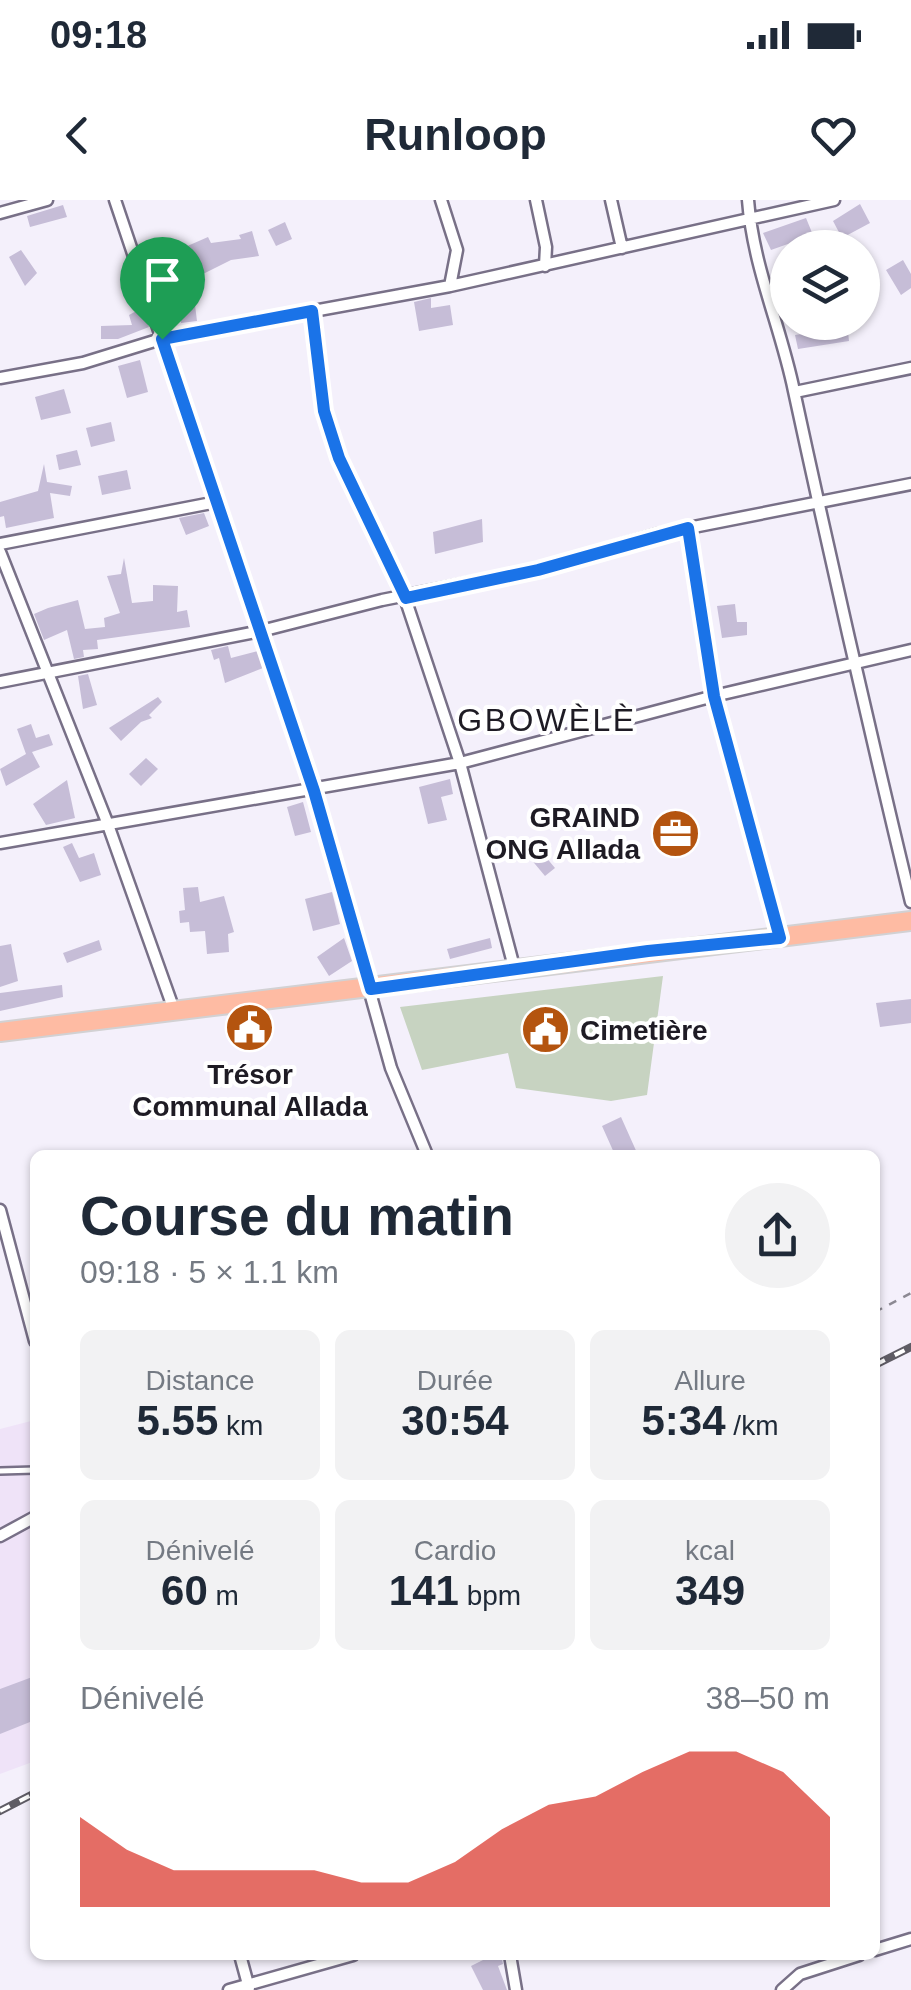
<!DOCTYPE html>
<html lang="fr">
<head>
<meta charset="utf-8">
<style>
	:root { --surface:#fff; --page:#f2f2f3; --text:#1f2937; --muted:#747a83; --accent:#d93025 }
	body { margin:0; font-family:Helvetica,sans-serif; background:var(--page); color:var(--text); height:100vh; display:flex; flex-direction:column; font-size:38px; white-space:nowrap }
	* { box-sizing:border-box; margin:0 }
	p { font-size:32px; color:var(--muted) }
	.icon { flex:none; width:55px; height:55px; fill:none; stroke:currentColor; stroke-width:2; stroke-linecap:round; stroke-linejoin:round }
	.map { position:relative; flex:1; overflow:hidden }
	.sheet { position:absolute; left:30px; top:950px; width:850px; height:810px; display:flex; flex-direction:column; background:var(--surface); border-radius:15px; box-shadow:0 2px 8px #0004 }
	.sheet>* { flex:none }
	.fabs { position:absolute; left:770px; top:30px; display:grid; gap:20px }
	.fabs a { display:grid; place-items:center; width:110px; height:110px; border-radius:50%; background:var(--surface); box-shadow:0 2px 8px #0004; font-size:50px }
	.pin { position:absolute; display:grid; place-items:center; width:85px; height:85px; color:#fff; margin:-102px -42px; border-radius:50% 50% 50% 0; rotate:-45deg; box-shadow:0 0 10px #0007 }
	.pin .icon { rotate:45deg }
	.round { display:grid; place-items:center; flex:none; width:105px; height:105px; border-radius:52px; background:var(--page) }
	.headline { display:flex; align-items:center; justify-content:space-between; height:170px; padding:0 50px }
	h1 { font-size:55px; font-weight:600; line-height:75px }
	.figures { display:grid; grid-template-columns:repeat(3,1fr); gap:15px; height:170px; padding:10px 50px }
	.figures div { display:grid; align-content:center; border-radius:15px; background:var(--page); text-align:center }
	.figures b { font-size:42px; font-weight:600 }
	.figures small { font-size:28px; font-weight:400 }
	.figures p { font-size:28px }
	.chart { height:280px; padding:20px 50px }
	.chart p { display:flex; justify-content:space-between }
	.chart svg { width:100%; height:180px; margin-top:10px; fill:var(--accent); opacity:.7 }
	.status { display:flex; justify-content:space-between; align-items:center; height:70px; padding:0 50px; background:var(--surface); direction:ltr }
	.status svg { height:28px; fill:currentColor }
	header { display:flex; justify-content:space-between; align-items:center; height:130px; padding:0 50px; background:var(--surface); font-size:45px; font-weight:600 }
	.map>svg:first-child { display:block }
	.commercial { fill:#efe3f8 }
	.green { fill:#c7d3c1 }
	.building { fill:#c6bdd7 }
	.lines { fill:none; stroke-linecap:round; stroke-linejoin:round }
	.service-casing { stroke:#787087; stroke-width:10 }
	.minor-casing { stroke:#787087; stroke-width:15 }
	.primary-casing { stroke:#d2d1d3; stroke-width:22 }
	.path { stroke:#8c8993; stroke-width:2.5; stroke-dasharray:8 8; stroke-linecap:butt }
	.service { stroke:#fff; stroke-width:5 }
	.minor { stroke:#fff; stroke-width:10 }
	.primary { stroke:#febba3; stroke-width:18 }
	.rail-casing { stroke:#5f5c65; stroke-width:8 }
	.rail { stroke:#fff; stroke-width:4; stroke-dasharray:11; stroke-linecap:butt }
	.route-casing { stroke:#fff; stroke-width:20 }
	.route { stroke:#1a73e8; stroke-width:12 }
	.labels { text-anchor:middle; stroke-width:8; stroke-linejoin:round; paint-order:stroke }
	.poi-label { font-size:28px; font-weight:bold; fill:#1e1b24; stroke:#fff; text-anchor:end }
	.quarter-label { font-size:32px; letter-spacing:2.5px; fill:#1e1b24; stroke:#fff }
</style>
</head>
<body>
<div class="status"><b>09:18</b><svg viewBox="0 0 49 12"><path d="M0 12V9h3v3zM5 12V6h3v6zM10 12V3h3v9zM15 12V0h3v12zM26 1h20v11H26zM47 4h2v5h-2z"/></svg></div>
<header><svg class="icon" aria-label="back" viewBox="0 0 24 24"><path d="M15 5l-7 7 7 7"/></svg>Runloop<svg class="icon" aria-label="heart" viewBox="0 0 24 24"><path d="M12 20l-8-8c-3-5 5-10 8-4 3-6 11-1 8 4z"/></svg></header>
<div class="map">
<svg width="911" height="1790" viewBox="0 0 911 1790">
	<rect width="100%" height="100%" fill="#f4f0fb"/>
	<path class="commercial" d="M35,1220V1561L0,1574V1229Z"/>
	<path class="green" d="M663,776L647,895L611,901L516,888L508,853L422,870L400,807Z"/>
	<path class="building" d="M860,4L870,23L842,38L833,21Z
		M63,5L67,17L30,27L27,16Z
		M806,18L813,35L771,50L763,33Z
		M285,22L292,39L276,46L268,30Z
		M252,31L259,56L231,60L185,83L174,64L181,60L176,51L208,37L211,43L241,39L239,35Z
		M21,50L37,73L25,86L9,57Z
		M903,60L911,74V88L901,95L886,70Z
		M193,89L197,121L181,123L179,111L164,119L158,99Z
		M431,98V108L450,105L453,125L419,131L414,102Z
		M142,108L149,127L118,139H101V126L132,125L129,115Z
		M827,122H847L849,141L798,149L795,135L828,130Z
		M140,160L148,192L127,198L118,166Z
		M64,189L71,213L41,220L35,197Z
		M111,222L115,241L91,247L86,228Z
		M77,250L81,265L59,270L56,255Z
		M44,264L47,282L72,286L70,296L50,293L54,318L6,328L4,316L0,317V302L38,291Z
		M127,270L131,289L102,295L98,276Z
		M204,313L209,326L186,335L179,318Z
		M482,319L483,342L435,354L433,332Z
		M124,358L132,403L153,401V385L178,386L177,412L187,410L190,427L97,440L98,449L83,450L84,457L74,459L67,430L44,440L34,414L48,408L78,400L85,429L105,427L104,418L120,413L107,376L121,374Z
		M735,404L737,422H747V435L722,438L717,406Z
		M228,446L231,458L258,451L263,468L225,483L219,458L214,460L211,450Z
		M88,474L97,505L83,509L78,476Z
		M158,497L162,502L149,515L152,518L141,522L121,541L109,528Z
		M31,524L36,538L49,534L53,545L32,552L40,567L6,586L0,569L26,554L17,529Z
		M146,558L158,569L141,586L129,574Z
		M450,579L453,594L441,597L447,620L428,624L419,587Z
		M67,580L75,618L46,625L33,604Z
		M303,602L311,632L295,636L287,607Z
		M72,643L79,658L94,653L101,675L80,682L63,647Z
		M540,650L555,668L545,676L530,658Z
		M198,687L200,702L224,696L234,732L228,734L229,752L207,754L205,731L190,732L189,722L180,723L179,711L185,710L183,688Z
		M332,692L340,724L313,731L305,699Z
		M344,738L352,761L329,776L317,757Z
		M490,738L492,748L450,759L447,749Z
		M99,740L102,750L67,763L63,753Z
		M11,744L18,781L0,787V746Z
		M62,785L63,797L0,811V793Z
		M911,799V823L880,827L876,803Z
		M621,917L638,955H615L602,926Z
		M35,1476V1520L0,1534V1489Z
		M493,1755H501L503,1764L498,1766L507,1790H483L471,1766Z"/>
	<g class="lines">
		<defs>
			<path id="service" d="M0,1271L35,1270"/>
			<path id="minor" d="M115,0L314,591L391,868L427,955
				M441,0L457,50L450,86
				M536,0L546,47L545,66
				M611,0L622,48
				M748,0C753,67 781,127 794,191C831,362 870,532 911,702
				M0,13L47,0
				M312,111L324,211L339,258L405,398L460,563L514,767
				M0,178L83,163L161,139L450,86L834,0
				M795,192L911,168
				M688,327L714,496L780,738
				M0,344L217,302
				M0,352L107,622L174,810
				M0,482L261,431L382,400L538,369L658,334L911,284
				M0,643L460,563L714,496L911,450
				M0,1010L35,1141
				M0,1336L35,1317
				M875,1750L911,1739
				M240,1755L249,1788
				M510,1755L516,1790
				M229,1790L353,1755
				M782,1790L800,1774L859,1755"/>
			<path id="primary" d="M0,832L911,721"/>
		</defs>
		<use href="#service" class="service-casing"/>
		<use href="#minor" class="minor-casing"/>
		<use href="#primary" class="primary-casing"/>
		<path class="path" d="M875,1112L911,1093"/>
		<use href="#service" class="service"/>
		<use href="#minor" class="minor"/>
		<use href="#primary" class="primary"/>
		<defs>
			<path id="rail" d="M875,1165L911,1147
				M0,1611L35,1593"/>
		</defs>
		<use href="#rail" class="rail-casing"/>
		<use href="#rail" class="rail"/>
	</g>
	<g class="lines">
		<defs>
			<path id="route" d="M312,111L324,211L339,258L406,398L538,370L688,328L714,496L780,738L648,751L371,789L314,591L162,139Z"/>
		</defs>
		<use href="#route" class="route-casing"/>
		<use href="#route" class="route"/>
	</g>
	<defs>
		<symbol id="office-disc" viewBox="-11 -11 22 22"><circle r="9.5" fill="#b4540f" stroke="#fff"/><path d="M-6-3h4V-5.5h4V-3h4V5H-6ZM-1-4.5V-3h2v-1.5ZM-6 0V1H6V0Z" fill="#fff"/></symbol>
		<symbol id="civic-disc" viewBox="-11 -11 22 22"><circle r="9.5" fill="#b4540f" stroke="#fff"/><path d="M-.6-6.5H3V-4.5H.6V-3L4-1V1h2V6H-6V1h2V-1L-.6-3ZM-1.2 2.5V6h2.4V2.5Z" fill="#fff"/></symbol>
	</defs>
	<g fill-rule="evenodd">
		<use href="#office-disc" x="648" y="606" width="55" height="55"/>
		<use href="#civic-disc" x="222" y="800" width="55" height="55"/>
		<use href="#civic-disc" x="518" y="802" width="55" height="55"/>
	</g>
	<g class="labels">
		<g class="poi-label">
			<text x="640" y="627">GRAIND<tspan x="640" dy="32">ONG Allada</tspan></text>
			<text x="580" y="840" text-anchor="start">Cimetière</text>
			<text x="250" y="884" text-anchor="middle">Trésor<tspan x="250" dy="32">Communal Allada</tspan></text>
		</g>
		<g class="quarter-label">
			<text x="547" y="531">GBOWÈLÈ</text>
		</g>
	</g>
</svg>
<div class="fabs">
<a><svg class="icon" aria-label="layers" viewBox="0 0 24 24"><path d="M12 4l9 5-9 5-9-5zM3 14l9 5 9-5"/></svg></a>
</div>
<div class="pin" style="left:162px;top:139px;background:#1e9e55"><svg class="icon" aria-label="arrive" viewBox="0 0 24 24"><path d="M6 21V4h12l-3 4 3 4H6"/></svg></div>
<section class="sheet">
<div class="headline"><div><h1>Course du matin</h1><p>09:18 · 5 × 1.1 km</p></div><a class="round"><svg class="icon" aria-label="share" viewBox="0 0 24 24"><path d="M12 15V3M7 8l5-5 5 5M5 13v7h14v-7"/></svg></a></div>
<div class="figures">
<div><p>Distance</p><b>5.55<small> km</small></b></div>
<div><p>Durée</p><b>30:54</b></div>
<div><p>Allure</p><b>5:34<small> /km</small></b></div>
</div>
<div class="figures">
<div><p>Dénivelé</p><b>60<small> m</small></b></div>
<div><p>Cardio</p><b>141<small> bpm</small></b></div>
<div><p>kcal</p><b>349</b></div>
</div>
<div class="chart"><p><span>Dénivelé</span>38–50 m</p>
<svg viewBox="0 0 160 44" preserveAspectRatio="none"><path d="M0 44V22L10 30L20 35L30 35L40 35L50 35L60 38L70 38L80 33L90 25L100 19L110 17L120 11L130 6L140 6L150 11L160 22V44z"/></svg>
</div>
</section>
</div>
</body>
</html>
